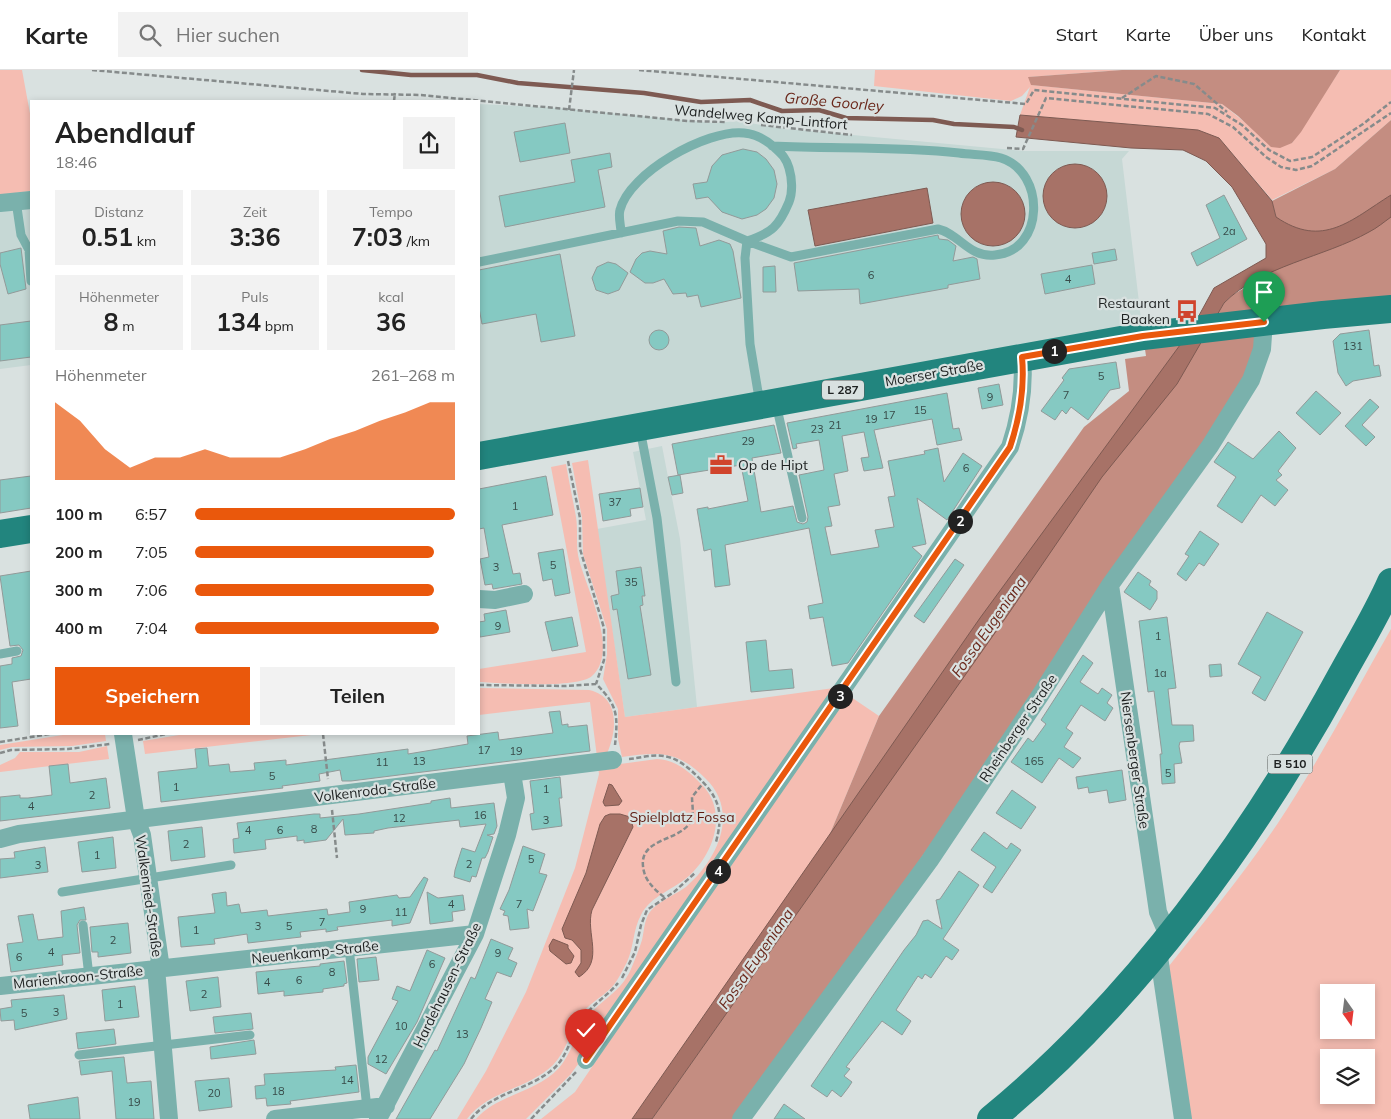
<!DOCTYPE html>
<html lang="de">
<head>
<meta charset="utf-8">
<style>
	:root { --surface:#fff; --page:#f2f2f2; --text:#222; --muted:#767676; --line:#e0e0e0; --accent:#ea580c }
	body { margin:0; font-family:Mulish,sans-serif; background:var(--page); color:var(--text); height:100vh; display:flex; flex-direction:column; font-size:19px; white-space:nowrap }
	* { box-sizing:border-box; margin:0 }
	p { font-size:16px; color:var(--muted) }
	.icon { flex:none; width:28px; height:28px; fill:none; stroke:currentColor; stroke-width:2; stroke-linecap:round; stroke-linejoin:round }
	.map { position:relative; flex:1; overflow:hidden }
	.details { position:absolute; left:30px; top:30px; width:450px; height:635px; display:flex; flex-direction:column; background:var(--surface); border-radius:0px; box-shadow:0 2px 8px #0003 }
	.details>* { flex:none }
	.needle { width:32px; rotate:166deg }
	.buttons { position:absolute; left:1320px; top:914px; display:grid; gap:10px }
	.buttons a { display:grid; place-items:center; width:55px; height:55px; border-radius:0px; background:var(--surface); box-shadow:0 2px 8px #0003; font-size:25px }
	.pin { position:absolute; display:grid; place-items:center; width:42px; height:42px; color:#fff; margin:-51px -21px; border-radius:50% 50% 50% 0; rotate:-45deg; box-shadow:0 0 5px #0007 }
	.pin .icon { rotate:45deg }
	.km { position:absolute; width:25px; height:25px; margin:-12px; border-radius:50%; background:#222; color:#fff; font-size:14px; line-height:25px; text-align:center }
	.round { display:grid; place-items:center; flex:none; width:52px; height:52px; border-radius:0px; background:var(--page) }
	.summary { display:flex; align-items:center; justify-content:space-between; height:85px; padding:0 25px }
	h1 { font-size:28px; font-weight:700; line-height:38px }
	.stats { display:grid; grid-template-columns:repeat(3,1fr); gap:8px; height:85px; padding:5px 25px }
	.stats div { display:grid; align-content:center; border-radius:0px; background:var(--page); text-align:center }
	.stats b { font-size:25px; font-weight:700 }
	.stats small { font-size:14px; font-weight:400 }
	.stats p { font-size:14px }
	.chart { height:140px; padding:10px 25px }
	.chart p { display:flex; justify-content:space-between }
	.chart svg { width:100%; height:90px; margin-top:5px; fill:var(--accent); opacity:.7 }
	.cta { display:flex; gap:10px; margin-top:auto; padding:10px 25px }
	.cta a { flex:1; height:58px; border-radius:0px; background:var(--accent); color:#fff; font-size:20px; font-weight:700; line-height:58px; text-align:center }
	.cta a+a { background:var(--page); color:var(--text) }
	ul { padding:0 25px; list-style:none; font-size:16px }
	li { display:grid; grid-template-columns:80px 60px 1fr; align-items:center; height:38px }
	li i { height:12px; border-radius:6px; background:var(--accent) }
	header { display:flex; align-items:center; gap:30px; box-sizing:border-box; height:70px; padding:0 25px; background:var(--surface); border-bottom:1px solid var(--line) }
	header strong { font-size:24px }
	nav { display:flex; gap:28px; margin-inline-start:auto; font-size:18px }
	.search { width:350px; height:45px; background:var(--page); display:flex; align-items:center; gap:12px; box-sizing:border-box; padding:0 18px; border-radius:0px; color:var(--muted); font-size:19px }
	.map>svg:first-child { display:block }
	.built { fill:#c6d8d5 }
	.green { fill:#f5bdb2; fill-rule:evenodd }
	.forest { fill:#c48d81 }
	.water { fill:#a77267; stroke:#7e5a52 }
	.lines { fill:none; stroke-linecap:round; stroke-linejoin:round }
	.stream { stroke:#7e5a52; stroke-width:4.5 }
	.building { fill:#85c9c2; stroke:#929a99 }
	.path { stroke:#868b8b; stroke-width:2.5; stroke-dasharray:5 2.5; stroke-linecap:butt }
	.service { stroke:#7ab1ac; stroke-width:9 }
	.minor { stroke:#7ab1ac; stroke-width:18 }
	.primary { stroke:#22857e; stroke-width:28 }
	.route-casing { stroke:#fff; stroke-width:10 }
	.route { stroke:#ea580c; stroke-width:6 }
	.labels { text-anchor:middle; stroke-width:4.5; stroke-linejoin:round; paint-order:stroke }
	.number-label { font-size:11px; fill:#384b49 }
	.shield { fill:#d9e1e0; stroke:#565b5a; stroke-width:1 }
	.shield-label { font-size:12px; font-weight:bold; fill:#1e2121 }
	.street-label { font-size:14px; fill:#1e2121; stroke:#d9e1e0 }
	.poi-label { font-size:14px; fill:#1e2121; stroke:#d9e1e0; text-anchor:end }
	.park-label { font-size:14px; fill:#5d1a0f; stroke:#d9e1e0 }
	.water-label { font-size:15px; font-style:italic; fill:#6a271a; stroke:#d9e1e0 }
</style>
</head>
<body>
<header>
<strong>Karte</strong>
<div class="search"><svg class="icon" aria-label="search" viewBox="0 0 24 24"><circle cx="10" cy="10" r="6"/><path d="M15 15l6 6"/></svg>Hier suchen</div>
<nav><a>Start</a><a>Karte</a><a>Über uns</a><a>Kontakt</a></nav>
</header>
<div class="map">
<svg width="1391" height="1049" viewBox="0 0 1391 1049">
	<rect width="100%" height="100%" fill="#d9e1e0"/>
	<path class="built" d="M479,34L557,38L714,53L739,51L778,58L1024,81H1129L1122,89L1143,266L479,381Z
		M31,138V295L0,299V141Z
		M662,376L680,469L697,637L625,647L597,459L646,450L633,382Z"/>
	<path class="green" d="M0,0H22L31,49V121L0,125Z
		M875,0H1122L1029,7L1032,15L1222,34L1252,58L1292,73L1340,0H1391V50L1335,99L1272,130L1219,68L1198,60L1020,45L1030,17L1022,26L1011,31L874,16Z
		M588,390L625,647L834,618L608,954L570,1005L526,1049H476C498,1024 536,1023 559,998C571,984 576,964 587,949C601,928 620,924 631,899C635,889 639,880 642,870C644,862 644,853 648,845C655,832 676,825 687,816C718,789 740,741 705,708C677,680 659,682 622,687L618,669V639L603,609L607,584V559L583,484L582,448L572,393Z
		M566,394C569,412 573,430 576,447C578,460 576,473 578,485C584,516 621,579 592,606C577,619 501,613 479,612V599L586,582L551,397Z
		M1391,559V1049H1185L1165,901C1204,852 1243,805 1278,753C1319,691 1354,624 1391,559ZM1329,922H1366V960H1329ZM1329,988H1366V1025H1329Z
		M479,618L589,620C621,627 617,662 606,686L597,687L590,632L479,645Z
		M845,623L879,646L827,771L632,1049H541L575,1022Z
		M69,664H105L106,671L72,676L12,677L0,680V675Z
		M185,664H320L145,684L143,671Z
		M107,676L109,689L0,702V695L15,688L20,682H79Z
		M657,689C677,690 691,703 704,717C727,743 714,783 690,805C675,819 650,826 641,845C633,859 634,877 627,892C622,901 618,911 611,918C601,928 588,934 580,946C571,961 565,983 553,995C528,1019 488,1021 467,1049H457L486,1001L526,922L575,798L599,704L598,697Z"/>
	<path class="forest" d="M1122,0H1340L1301,62L1292,73L1280,78L1271,77L1238,46L1222,34L1031,15L1028,7Z
		M1391,50V239L1264,252L1251,310L741,1049H652L837,786L827,771L879,646L1084,357L1129,321L1125,289L1146,286L1143,266L1209,258L1224,233L1232,225L1270,204L1276,147L1272,131L1335,99Z"/>
	<path class="water" d="M1020,45L1198,60L1219,68L1272,131L1276,147C1323,179 1351,150 1391,125V147C1384,152 1377,158 1369,162C1325,187 1260,196 1224,233L1177,314L1102,407L1009,543L652,1049H632L980,548L1191,260L1214,218L1266,188V174L1232,117L1206,91L1183,80L1131,78L1016,67Z
		M1043 126a32 32 0 1 1 64 0a32 32 0 1 1-64 0Z
		M961 144a32 32 0 1 1 64 0a32 32 0 1 1-64 0Z
		M927,118L933,153L815,176L808,140Z
		M609,714L612,715L622,731L619,735L605,736L603,732Z
		M610,744H620L630,747L633,757L592,840C585,863 605,891 579,907L575,902L581,893V880L572,870L565,868L562,859L586,803L600,754L605,746Z
		M553,869L568,875V878L574,886L571,893L566,894L550,881L549,876Z"/>
	<g class="lines">
		<path class="stream" d="M362,0L411,5H477L518,13L644,23L701,32L750,30L782,41L819,40L846,48L933,50L954,54L1014,57L1022,60"/>
	</g>
	<path class="building" d="M565,53L570,83L520,92L514,62Z
		M743,79L757,82L766,89L774,100L777,114L774,128L766,139L757,145L742,149L722,142L708,127L696,129L693,114L707,112L712,96L722,85Z
		M610,83L612,97L598,100L605,137L505,157L499,126L575,112L571,90Z
		M1224,125L1247,169L1197,196L1191,183L1220,168L1206,135Z
		M679,157L696,158L700,176L719,170L730,174L733,181L741,228L701,237L698,225L687,227L686,223L673,224L664,209L653,213H645L630,202L636,189L642,183L650,181L667,184L663,161Z
		M938,165L939,169L948,170L956,176L953,191L973,187L977,189L980,209L948,215V218L860,234L859,219L798,221L794,193Z
		M21,178L26,219L8,224L0,194V183Z
		M1115,179L1117,190L1094,194L1092,183Z
		M560,184L575,266L541,272L536,244L482,254L479,238V200Z
		M608,192L616,194L628,203L619,220L608,224L596,220L592,208L597,197Z
		M1092,195L1095,214L1045,224L1041,204Z
		M775,196L776,222H763V197Z
		M31,251V287L0,291V255Z
		M649 270a10 10 0 1 1 20 0a10 10 0 1 1-20 0Z
		M1369,260L1374,296L1379,295L1381,306L1353,311L1346,316L1338,303L1333,271L1340,264Z
		M1116,292L1120,318L1110,320L1088,350L1071,337L1066,344L1062,340L1055,350L1041,341L1064,310L1062,308L1069,299Z
		M999,314L1003,335L982,339L978,318Z
		M1316,321L1341,343L1320,365L1296,343Z
		M947,323L953,359L959,358L962,370L937,375L932,349L874,360L883,398L864,401L861,388L869,387L864,362L842,366L848,401L834,404L840,435L828,437L832,456L825,457L831,485L879,477L875,460L894,457L888,427L895,426L888,391L925,384L924,381L938,378L944,412L963,383L982,396L947,450L917,428L926,474L912,477L922,486L848,593L832,596L823,547L810,549L808,536L823,533L809,458L725,475L730,515L715,517L711,479L704,481L697,439L708,437V439L748,431L741,395L678,405L672,374L774,355L781,383L752,388L761,442L793,436L797,452L803,454L807,452L808,447L799,405L824,400L819,370L796,374L797,378L793,379L787,353Z
		M1370,329L1379,337L1362,355L1375,367L1366,376L1345,356Z
		M1279,361L1296,378L1278,401L1282,405L1276,410L1288,420L1275,436L1261,425L1242,453L1217,436L1236,407L1214,392L1228,372L1253,389Z
		M680,405L683,423L672,425L668,407Z
		M31,406V438L0,443V410Z
		M546,406L553,445L502,455L513,504L520,503L522,514L493,519L492,514L485,515L480,489L489,487L484,458L479,459V419Z
		M640,418L643,437L630,439L631,446L603,451L599,424Z
		M1200,461L1219,474L1204,496L1199,493L1186,511L1177,504L1189,486L1185,484Z
		M563,479L570,523L555,526L552,509L543,511L538,483Z
		M955,489L964,495L924,553L914,546Z
		M641,497L645,526H642L643,535L640,536L651,605L628,609L617,539L613,540L611,526L619,524L616,501Z
		M31,501V609L12,612L18,656L0,658V596L12,594V588L21,586L23,580L19,575L10,576L0,506Z
		M1138,502L1151,511L1149,515L1157,521V529L1150,540L1124,522Z
		M506,540L510,562L480,567L479,552L485,551L484,544Z
		M1267,542L1303,562L1265,631L1252,623L1261,607L1238,594Z
		M572,547L578,576L552,581L545,552Z
		M1167,547L1176,618L1168,619L1172,655H1193L1194,671L1180,672L1179,676L1182,693L1174,694L1175,713L1162,714L1160,684H1162L1154,621L1148,622L1139,551Z
		M766,570L769,601L792,599L794,618L751,622L746,572Z
		M1083,585L1093,593L1080,612L1098,624L1102,618L1112,625L1107,633L1113,638L1105,651L1081,635L1066,658L1073,663L1064,677L1081,688L1073,698L1059,688L1042,713L1011,692L1028,668L1033,672L1046,654L1041,650Z
		M1221,594L1222,606L1210,607L1209,595Z
		M560,641L562,655L568,654V657L587,655L590,681L351,711H342L340,700L319,704L320,711L282,716L283,718L161,732L158,702L197,698L195,679L207,678L209,696L229,694L230,702L255,700L254,693L286,690V695L408,679V684L468,674L467,666L498,662L499,670L553,663L549,642Z
		M68,694L70,713L106,708L110,738L0,751V727L20,725V728H28L52,725L49,696Z
		M1122,700L1126,730L1109,733L1107,720L1089,723L1088,717L1078,719L1076,707Z
		M560,707L562,728H559L562,756L532,760L530,744L534,743L530,711Z
		M1012,720L1036,737L1021,759L996,743Z
		M450,728L451,738L494,733L497,756L494,764L487,765L493,767L488,782L485,788H482L476,807L472,806L470,812L454,807L455,800L462,778L475,782L486,754L460,757L459,750L388,758L374,761V763L345,765L343,749L326,770L304,773V770L297,771V766L265,770L266,779L234,783L233,769L239,768L237,753L314,744H320V748L359,744L431,733V731Z
		M202,757L205,787L171,791L168,761Z
		M984,762L1007,779L1011,773L1021,780L992,823L983,817L996,797L971,780Z
		M113,767L116,798L82,802L78,772Z
		M523,776L545,784L539,803L547,805L533,841L527,839L529,858L510,860L508,846L503,845L505,841L500,839L509,820Z
		M45,777L48,802L0,808V789L15,788L14,782Z
		M959,801L979,815L943,869L959,880L952,890L946,886L931,908L925,904L922,909L918,906L896,940L911,951L902,965L882,951L846,997L850,999L844,1006L852,1012L848,1018L841,1027L832,1020L827,1027L811,1016L904,880L916,865L923,851L928,850L942,859L936,830L940,829Z
		M424,807L428,809L410,853L392,856V850L337,857L338,860L326,862V859L300,862L301,867L248,873L247,864L214,869L215,874L181,877L178,847L215,843L212,824L226,822L227,836L239,834L241,843L267,840L268,846L327,839L328,845L350,842L349,832L397,825L399,828L410,827Z
		M427,822L438,828L463,825L465,840L452,842L453,851L430,854Z
		M84,837L86,850H80L77,855L80,883L62,885L63,895L11,902L7,874L23,872L18,846L33,844L38,870L63,867L61,841Z
		M128,853L131,883L98,887V882H92L90,857Z
		M491,869L513,878L508,889L517,893L511,907L497,902L485,929L492,932L481,958L464,994L430,1049H396L435,980L437,981L471,907L475,909Z
		M427,880L445,888L417,952L386,1004L368,994V987L398,931L392,929L397,916L410,921Z
		M376,887L379,910L359,912L357,889Z
		M344,891L347,913L344,914V916L323,919V922L284,926V921L258,924L256,902L320,896V894Z
		M218,907L221,937L190,941L186,911Z
		M135,916L139,947L105,951L102,920Z
		M64,925L67,949L15,960L14,950L1,951L0,939L12,937L11,930Z
		M251,943L253,959L215,963L213,947Z
		M114,959L116,974L78,979L76,963Z
		M254,970L256,984L211,989L210,977Z
		M124,987L127,1013L151,1011L154,1049H116L112,1001L81,1005L79,991Z
		M356,995L359,1022L290,1031L291,1034L267,1036L266,1028L256,1029L255,1016L265,1015L264,1004L336,1000L335,997Z
		M229,1008L232,1037L199,1041L195,1011Z
		M78,1027L80,1049H30L28,1035Z
		M784,1034L805,1049H774Z"/>
	<g class="lines">
		<path class="path" d="M92,0L363,24L421,25L688,51L725,52
			M639,0L1026,34L1034,20L1215,38L1242,55L1269,80L1290,91L1312,87L1363,54L1391,32
			M1122,28L1156,6L1194,14L1227,42
			M394,31L395,23
			M569,40L574,0
			M761,55L852,65
			M1007,78L1023,79L1046,28L1208,44L1233,57L1266,87L1281,97L1296,100L1312,96L1391,43
			M568,391L580,448V479L604,558V590L596,614
			M479,615L565,616L596,614C618,635 618,646 615,675
			M323,664L328,709
			M138,670L166,664
			M0,672L50,664
			M0,683L11,680L68,679L110,674
			M629,689C640,688 652,684 664,686C677,688 688,697 697,706C719,727 724,742 716,772
			M332,740L337,788
			M664,827C654,819 644,810 643,796C640,769 677,771 689,754C695,746 692,736 692,727L704,712
			M622,908L635,882L641,855L647,840L674,822L695,803
			M471,1049C491,1023 528,1020 552,1000C569,987 571,961 585,945C595,933 608,925 618,913
			M531,1049L577,1001"/>
		<path class="service" d="M16,131L21,165L29,180L31,211
			M479,192L678,151L703,152L747,171C772,163 779,156 789,132C793,122 792,108 789,98C786,88 782,84 774,77C765,69 755,64 744,63C707,59 629,103 620,140C618,146 621,156 621,163
			M760,334L750,274L745,188L747,171L791,187L938,159C960,164 969,188 995,185C1045,181 1046,102 1001,88C988,84 972,85 959,83C897,76 834,79 772,76
			M776,334L802,448
			M640,359L657,448L676,612
			M0,584L17,581
			M62,822L231,795
			M83,855L89,906
			M349,878L367,1038
			M79,985L250,965"/>
		<path class="minor" d="M0,133L31,130
			M1110,515L1158,842L1164,856L1170,863
			M479,529L495,530L524,524
			M123,664L136,749L142,765L160,892L156,898L169,1049
			M0,769L19,764L613,690
			M1158,880L1183,1049
			M0,916L475,864
			M586,990L1010,377C1020,347 1025,319 1022,287
			M275,1049L386,1036
			M378,1049L475,864L507,765L516,728L512,703
			M741,1049L930,790L1041,624L1110,515L1210,376L1251,310L1262,279L1264,251"/>
		<path class="primary" d="M479,386L1143,266L1323,245L1391,239
			M0,464L31,459
			M991,1049C1135,931 1253,768 1341,606C1358,575 1377,544 1391,512"/>
	</g>
	<g class="lines">
		<defs>
			<path id="route" d="M586,990L1010,377C1020,347 1025,319 1022,287L1143,266L1264,252"/>
		</defs>
		<use href="#route" class="route-casing"/>
		<use href="#route" class="route"/>
	</g>
	<defs>
		<symbol id="bus-bare" viewBox="-9 -9 18 18"><path d="M-5-6H5V4H4V6H2V4H-2V6H-4V4H-5ZM-3.5-4V0h7V-4ZM-3.5 1.2v1.5H-2V1.2ZM2 1.2v1.5H3.5V1.2Z" fill="#d0442c" stroke="#d9e1e0" stroke-width="2.5" paint-order="stroke"/></symbol>
		<symbol id="office-bare" viewBox="-9 -9 18 18"><path d="M-6-3h4V-5.5h4V-3h4V5H-6ZM-1-4.5V-3h2v-1.5ZM-6 0V1H6V0Z" fill="#d0442c" stroke="#d9e1e0" stroke-width="2.5" paint-order="stroke"/></symbol>
	</defs>
	<g fill-rule="evenodd">
		<use href="#bus-bare" x="1171" y="225" width="32" height="32"/>
		<use href="#office-bare" x="705" y="379" width="32" height="32"/>
	</g>
	<g class="labels">
		<g class="number-label">
			<text x="1229" y="165">2a</text>
			<text x="871" y="209">6</text>
			<text x="1068" y="213">4</text>
			<text x="1353" y="280">131</text>
			<text x="1101" y="310">5</text>
			<text x="1066" y="329">7</text>
			<text x="990" y="331">9</text>
			<text x="920" y="344">15</text>
			<text x="889" y="349">17</text>
			<text x="871" y="353">19</text>
			<text x="835" y="359">21</text>
			<text x="817" y="363">23</text>
			<text x="748" y="375">29</text>
			<text x="966" y="402">6</text>
			<text x="615" y="436">37</text>
			<text x="515" y="440">1</text>
			<text x="553" y="499">5</text>
			<text x="496" y="501">3</text>
			<text x="631" y="516">35</text>
			<text x="498" y="560">9</text>
			<text x="1158" y="570">1</text>
			<text x="1160" y="607">1a</text>
			<text x="484" y="684">17</text>
			<text x="516" y="685">19</text>
			<text x="419" y="695">13</text>
			<text x="1034" y="695">165</text>
			<text x="382" y="696">11</text>
			<text x="1168" y="707">5</text>
			<text x="272" y="710">5</text>
			<text x="176" y="721">1</text>
			<text x="546" y="723">1</text>
			<text x="92" y="729">2</text>
			<text x="31" y="740">4</text>
			<text x="480" y="749">16</text>
			<text x="399" y="752">12</text>
			<text x="546" y="754">3</text>
			<text x="314" y="763">8</text>
			<text x="248" y="764">4</text>
			<text x="280" y="764">6</text>
			<text x="186" y="778">2</text>
			<text x="97" y="789">1</text>
			<text x="531" y="793">5</text>
			<text x="469" y="798">2</text>
			<text x="38" y="799">3</text>
			<text x="451" y="838">4</text>
			<text x="519" y="838">7</text>
			<text x="363" y="843">9</text>
			<text x="401" y="846">11</text>
			<text x="322" y="856">7</text>
			<text x="258" y="860">3</text>
			<text x="289" y="860">5</text>
			<text x="196" y="864">1</text>
			<text x="113" y="874">2</text>
			<text x="51" y="886">4</text>
			<text x="498" y="887">9</text>
			<text x="19" y="891">6</text>
			<text x="432" y="898">6</text>
			<text x="332" y="906">8</text>
			<text x="299" y="914">6</text>
			<text x="267" y="916">4</text>
			<text x="204" y="928">2</text>
			<text x="120" y="938">1</text>
			<text x="56" y="946">3</text>
			<text x="24" y="947">5</text>
			<text x="401" y="960">10</text>
			<text x="462" y="968">13</text>
			<text x="381" y="993">12</text>
			<text x="347" y="1014">14</text>
			<text x="278" y="1025">18</text>
			<text x="214" y="1027">20</text>
			<text x="134" y="1036">19</text>
		</g>
		<g class="shield">
			<rect x="822" y="310.5" width="42" height="19" rx="4"/>
			<rect x="1267.5" y="684.5" width="45" height="19" rx="4"/>
		</g>
		<g class="shield-label">
			<text x="843" y="324">L 287</text>
			<text x="1290" y="698">B 510</text>
		</g>
		<g class="street-label">
			<text transform="translate(761 47) rotate(5)" y="5">Wandelweg Kamp-Lintfort</text>
			<text transform="translate(934 303) rotate(-10)" y="5">Moerser Straße</text>
			<text transform="translate(1018 658) rotate(-56)" y="5">Rheinberger Straße</text>
			<text transform="translate(1135 690) rotate(82)" y="5">Niersenberger Straße</text>
			<text transform="translate(375 720) rotate(-7)" y="5">Volkenroda-Straße</text>
			<text transform="translate(149 826) rotate(82)" y="5">Walkenried-Straße</text>
			<text transform="translate(315 882) rotate(-6)" y="5">Neuenkamp-Straße</text>
			<text transform="translate(78 907) rotate(-6)" y="5">Marienkroon-Straße</text>
			<text transform="translate(447 915) rotate(-64)" y="5">Hardehausen-Straße</text>
		</g>
		<g class="poi-label">
			<text x="1170" y="238">Restaurant<tspan x="1170" dy="16">Baaken</tspan></text>
			<text x="738" y="400" text-anchor="start">Op de Hipt</text>
		</g>
		<g class="park-label">
			<text x="682" y="752">Spielplatz Fossa</text>
		</g>
		<g class="water-label">
			<text transform="translate(834 32) rotate(5)" y="5">Große Goorley</text>
			<text transform="translate(989 557) rotate(-55)" y="5">Fossa Eugeniana</text>
			<text transform="translate(756 889) rotate(-55)" y="5">Fossa Eugeniana</text>
		</g>
	</g>
</svg>
<div class="buttons">
<a><svg class="needle" viewBox="-14 -14 28 28"><path d="M0-13l5 13h-10z" fill="#e53935"/><path d="M0 13l5-13h-10z" fill="#767676"/></svg></a>
<a><svg class="icon" aria-label="layers" viewBox="0 0 24 24"><path d="M12 4l9 5-9 5-9-5zM3 14l9 5 9-5"/></svg></a>
</div>
<div class="pin" style="left:1264px;top:252px;background:#1e9e55"><svg class="icon" aria-label="arrive" viewBox="0 0 24 24"><path d="M6 21V4h12l-3 4 3 4H6"/></svg></div>
<div class="pin" style="left:586px;top:990px;background:#d93025"><svg class="icon" aria-label="check" viewBox="0 0 24 24"><path d="M5 12l5 5 9-10"/></svg></div>
<b class="km" style="left:1054px;top:281px">1</b>
<b class="km" style="left:960px;top:451px">2</b>
<b class="km" style="left:840px;top:626px">3</b>
<b class="km" style="left:718px;top:801px">4</b>
<section class="details">
<div class="summary"><div><h1>Abendlauf</h1><p>18:46</p></div><a class="round"><svg class="icon" aria-label="share" viewBox="0 0 24 24"><path d="M12 15V3M7 8l5-5 5 5M5 13v7h14v-7"/></svg></a></div>
<div class="stats">
<div><p>Distanz</p><b>0.51<small> km</small></b></div>
<div><p>Zeit</p><b>3:36</b></div>
<div><p>Tempo</p><b>7:03<small> /km</small></b></div>
</div>
<div class="stats">
<div><p>Höhenmeter</p><b>8<small> m</small></b></div>
<div><p>Puls</p><b>134<small> bpm</small></b></div>
<div><p>kcal</p><b>36</b></div>
</div>
<div class="chart"><p><span>Höhenmeter</span>261–268 m</p>
<svg viewBox="0 0 160 44" preserveAspectRatio="none"><path d="M0 44V6L10 15L20 29L30 38L40 33L50 33L60 29L70 33L80 33L90 33L100 29L110 24L120 20L130 15L140 11L150 6L160 6V44z"/></svg>
</div>
<ul>
<li><b>100 m</b>6:57<i style="width:100%"></i></li>
<li><b>200 m</b>7:05<i style="width:92%"></i></li>
<li><b>300 m</b>7:06<i style="width:92%"></i></li>
<li><b>400 m</b>7:04<i style="width:94%"></i></li>
</ul>
<div class="cta"><a>Speichern</a><a>Teilen</a></div>
</section>
</div>
</body>
</html>
